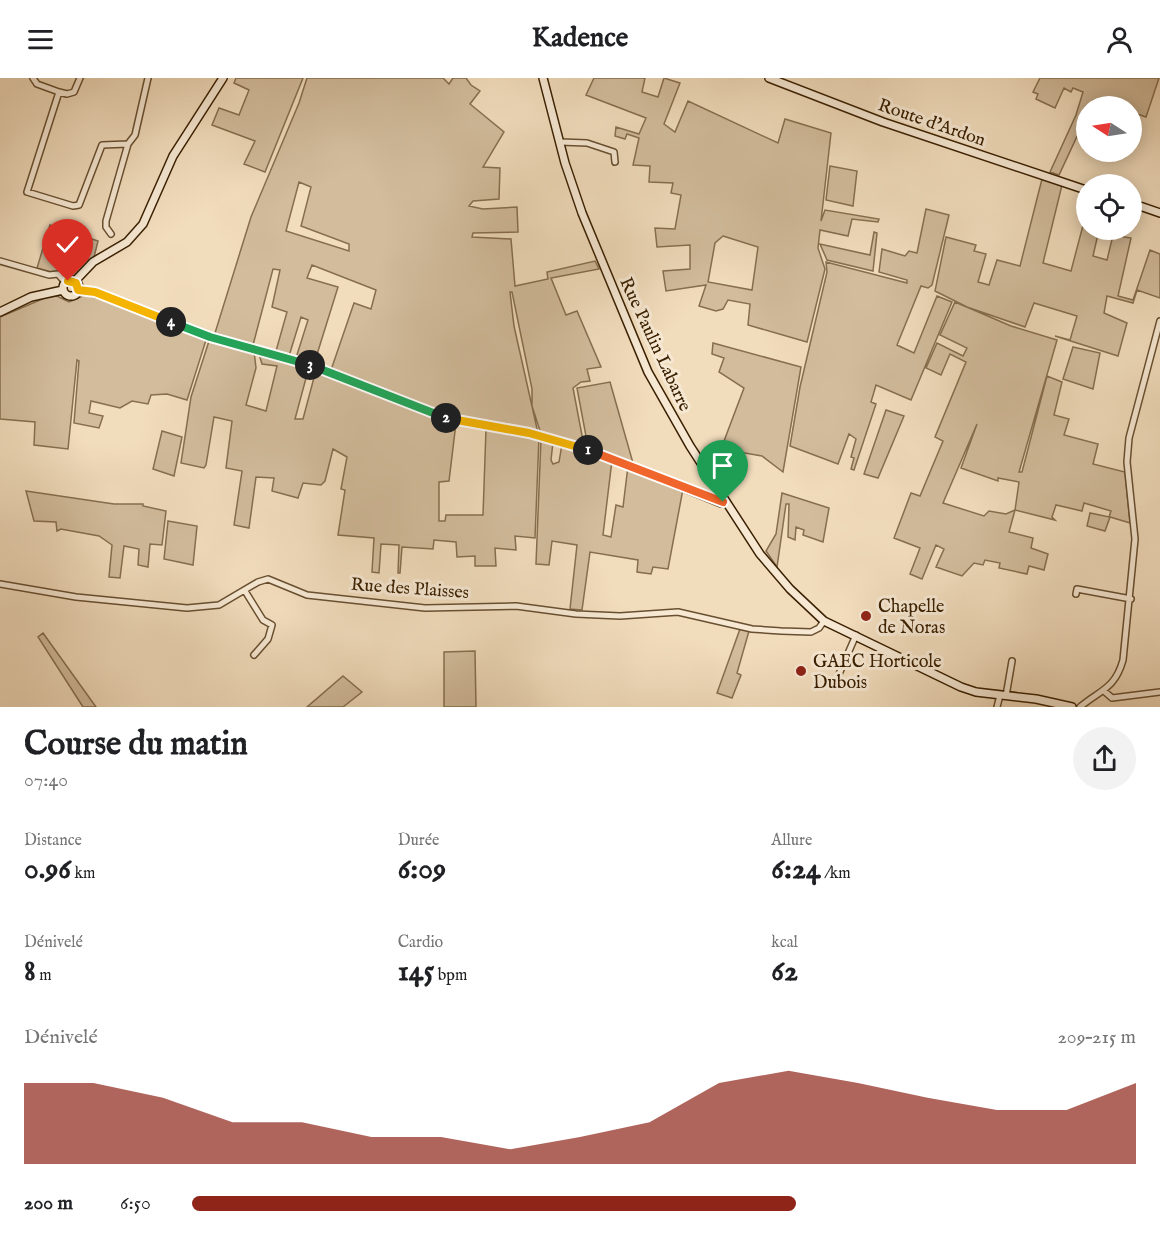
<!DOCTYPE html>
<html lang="fr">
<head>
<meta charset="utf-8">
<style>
	:root { --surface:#fff; --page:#f2f2f2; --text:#202124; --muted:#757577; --accent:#8f2418 }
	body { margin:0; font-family:"IM FELL English",serif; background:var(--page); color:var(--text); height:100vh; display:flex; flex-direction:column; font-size:22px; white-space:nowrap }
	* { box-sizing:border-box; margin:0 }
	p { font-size:20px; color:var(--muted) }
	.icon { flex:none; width:33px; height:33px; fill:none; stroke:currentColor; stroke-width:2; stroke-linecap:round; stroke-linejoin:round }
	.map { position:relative; height:629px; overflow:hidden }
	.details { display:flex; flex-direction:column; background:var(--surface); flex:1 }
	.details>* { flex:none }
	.needle { width:39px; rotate:282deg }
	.tools { position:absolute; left:1076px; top:18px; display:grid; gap:12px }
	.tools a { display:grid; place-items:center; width:66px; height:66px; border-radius:50%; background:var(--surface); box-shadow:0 3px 15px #0003; font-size:30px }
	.pin { position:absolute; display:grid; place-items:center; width:51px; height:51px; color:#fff; margin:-62px -26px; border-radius:50% 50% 50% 0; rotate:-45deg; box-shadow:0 0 6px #0007 }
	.pin .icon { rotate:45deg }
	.km { position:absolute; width:30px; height:30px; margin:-15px; border-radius:50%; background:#222; color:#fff; font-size:16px; line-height:30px; text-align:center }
	.round { display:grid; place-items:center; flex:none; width:63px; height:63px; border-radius:32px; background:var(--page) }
	.summary { display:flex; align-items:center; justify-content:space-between; height:102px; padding:0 24px }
	h1 { font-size:33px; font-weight:700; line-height:45px }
	.figures { display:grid; grid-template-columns:repeat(3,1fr); gap:9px; height:102px; padding:6px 24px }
	.figures div { display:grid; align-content:center }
	.figures b { font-size:30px; font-weight:700 }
	.figures small { font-size:16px; font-weight:400 }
	.figures p { font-size:16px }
	.chart { height:168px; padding:12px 24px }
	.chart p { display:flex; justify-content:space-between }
	.chart svg { width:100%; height:108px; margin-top:6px; fill:var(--accent); opacity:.7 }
	ul { padding:0 24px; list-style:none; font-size:20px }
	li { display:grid; grid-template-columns:96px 72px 1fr; align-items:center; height:45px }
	li i { height:15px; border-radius:8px; background:var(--accent) }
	header { display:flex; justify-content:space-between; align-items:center; height:78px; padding:0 24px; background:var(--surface); font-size:27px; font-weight:700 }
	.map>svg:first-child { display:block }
	.green { fill:#d2bc9c; stroke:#866e4e; stroke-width:1.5; fill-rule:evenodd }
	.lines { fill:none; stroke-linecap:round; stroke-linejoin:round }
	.street-casing { stroke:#684f30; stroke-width:8 }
	.secondary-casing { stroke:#3a2001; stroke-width:10 }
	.street { stroke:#f6e8d3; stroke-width:5 }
	.secondary { stroke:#f6e8d3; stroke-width:7 }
	.split-1-casing { stroke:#fff; stroke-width:12 }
	.split-2-casing { stroke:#fff; stroke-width:12 }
	.split-3-casing { stroke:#fff; stroke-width:12 }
	.split-4-casing { stroke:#fff; stroke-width:12 }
	.split-5-casing { stroke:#fff; stroke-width:12 }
	.split-1 { stroke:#f0652b; stroke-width:8 }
	.split-2 { stroke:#f5b400; stroke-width:8 }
	.split-3 { stroke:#22a559; stroke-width:8 }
	.split-4 { stroke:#22a559; stroke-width:8 }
	.split-5 { stroke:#f5b400; stroke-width:8 }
	.poi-dot { fill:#8f2418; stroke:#f6e8d3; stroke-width:2 }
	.labels { text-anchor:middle; stroke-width:6; stroke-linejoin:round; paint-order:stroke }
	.street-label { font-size:18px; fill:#3a2001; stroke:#f6e8d3 }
	.poi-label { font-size:18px; fill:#3a2001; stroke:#f6e8d3; text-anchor:start }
</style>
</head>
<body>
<header><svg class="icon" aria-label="menu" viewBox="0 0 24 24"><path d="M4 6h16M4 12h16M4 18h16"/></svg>Kadence<svg class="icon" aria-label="person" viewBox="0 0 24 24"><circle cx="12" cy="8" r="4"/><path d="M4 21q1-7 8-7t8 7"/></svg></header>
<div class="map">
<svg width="1160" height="629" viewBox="0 0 1160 629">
	<rect width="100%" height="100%" fill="#f1dcbc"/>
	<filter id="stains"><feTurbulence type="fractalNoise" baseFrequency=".00333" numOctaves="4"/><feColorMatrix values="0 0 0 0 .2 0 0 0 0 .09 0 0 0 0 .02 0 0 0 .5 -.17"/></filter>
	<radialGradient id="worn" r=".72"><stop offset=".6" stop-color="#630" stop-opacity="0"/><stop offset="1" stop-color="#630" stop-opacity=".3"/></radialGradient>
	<path class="green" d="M236,0H303L265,94L244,86L255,63L212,47L219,30L239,37L249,12L234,5Z
		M307,0H443L449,6L453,0H466L471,7L480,13L470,26L504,54L483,89L500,90L499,121L473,123L469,128L483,131L517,129L518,154L473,155L472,159L511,161L515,208L548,201L547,194L595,183L599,191L551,200L566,237L577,233L601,289L587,291L590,303L581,304L573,310L584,368L541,356L532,328V311L512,214H510L514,248L538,355L456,340L457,334L454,328L448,329L444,336L331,292L354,225L371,231L376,212L312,187L307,200L338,209L314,286L296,280L308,242L301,239L289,278L276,273L287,234L272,229L280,192L273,191L253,267L215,255L251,139L299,25ZM299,104L311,109L301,148L349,166V173L286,153Z
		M594,0H645L642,14L658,19L664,0L680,5L664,46L675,54L688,23L778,65L785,41L831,55L821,143L825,132L879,141L878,144L852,141L848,158L820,152L818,170L825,191L807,264L748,247L750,226L728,222L723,231L716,233L699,228L706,207L666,213L663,193L690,191V167L657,169L655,150L675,151L681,117L671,115L673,105L649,104L650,88L633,87L639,60L627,56L625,61L615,58L616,49L639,56L646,40L586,17ZM723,158L758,169L752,212L708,204L715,165Z
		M1040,0H1159L1146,39L1131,34V28H1086V39L1059,97L1050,94L1076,37L1083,14L1073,10L1071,14L1064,10L1055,30L1036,21L1038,16L1033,14Z
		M830,88L857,93L853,128L826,122Z
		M1042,101L1062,107L1043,185L1071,193L1086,136V152H1099L1093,178L1107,182L1113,157L1131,160L1118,218L1133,222L1150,172L1160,176V220L1137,212L1133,225L1107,218L1104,235L1127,245L1118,278L1055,258L1070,262L1077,238L1034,225L1025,249L967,229L935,213L946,159L976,167L974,173L986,176L978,204L989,207L997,182L1020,188Z
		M926,131L949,137L932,207L928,210L921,208L897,267L914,275L937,218L952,224L911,322L876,307L871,324L876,326L854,392L851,391L854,380L851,379L856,361L849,356L838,386L790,368L800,309L827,194L826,184L907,205V202L879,194L882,171L905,178L909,173L917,175Z
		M50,147L98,163L93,183L71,201L64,202L55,195L37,190Z
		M874,154L877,155L873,193L827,182L820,166L870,177Z
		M85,217L121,226L207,259L187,322L167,316L151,317L148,326L132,323L120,330L91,323L89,335L103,338L99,350L74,345L79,283L77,282L68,371L34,367L35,344L0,341V239L47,219L57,218L69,224Z
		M955,224L1011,248L1057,262L1019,394H1022L1047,298L1062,304L1054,337L1069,341L1064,357L1098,366L1093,386L1125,394L1130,445L1110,439L1105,453L1087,448L1090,435L1109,439L1111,433L1084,425L1082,433L1056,427L1052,439L1055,442L1015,432L1009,454L1033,460L1031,470L1048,476L1044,492L1029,488L1027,496L999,490L1000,485L985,482L983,487L974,485L962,498L936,489L944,471L936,467L922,501L910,496L920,470L894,460L911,415L920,418L943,363L935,359L966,284L950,276L941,297L926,290L937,265L963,278L967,270L940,257ZM977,346L961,390L998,403V400L1019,404L1015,432L1006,436L989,433L984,438L943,425Z
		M210,260L254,273L256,290L246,327L266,333L277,288L262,286L258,273L309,289L295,341H303L316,292L456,345L449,403L439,404V443H445L446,437H483L486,351L539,359L535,460L515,458L516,472L495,470L496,488H475V478L457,479L456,464L434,462L433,471L402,469L400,495H398L399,467L381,466L379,495L372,494L374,460L338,457L345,412L341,411L347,379L333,371L325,403L321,407L303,405L298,420L272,413L274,400L256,399L249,450L234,447L242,393L226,390L232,343L214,339L206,387L204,390L181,385L191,319Z
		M713,265L801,289L783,394L762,378L721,371L744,310L719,294L724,280L712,276Z
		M1073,269L1100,275L1093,311L1063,301Z
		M610,304L633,385L588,369L577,310Z
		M886,332L904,338L878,400L864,396Z
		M162,353L182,359L174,398L153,391Z
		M541,361L553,364L551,382L553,386L559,384L562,366L612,382L603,457L611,459L616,427L623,429L628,388L683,411L668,491L653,489L651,496L637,494L638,482L590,474L582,532L570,531L577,467L552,463L549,487L536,486Z
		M26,413L114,426H143V428L166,433L162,467L150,466L148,489L138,487L139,471L124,468L120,500L109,499L112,467L99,458L61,451L57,453L56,444L34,443Z
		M782,415L829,430L823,464L803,457L804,452L796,449L795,462L788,459L789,426H786L777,489L766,473L776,456Z
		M168,443L197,448L193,487L164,481Z
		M740,551L749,553L737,595L741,597L732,620L717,615Z
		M43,555L96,629H83L38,559Z
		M475,573L476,629H444V574Z
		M343,598L362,614L343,629H307Z"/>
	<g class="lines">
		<defs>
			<path id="street" d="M33,0L37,6L59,14L27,114L73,128L79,127L102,67L128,66
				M59,14L67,16L74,14L80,0
				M560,64L587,65L614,74L615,84
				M111,156L106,149V143L128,66L135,57L148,0
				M0,183L49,197L58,196L65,204
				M78,212L95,214L210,259L294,281L441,338L529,355L584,370L721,426L725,423
				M0,506L76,519L187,530L219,527L258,504L268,501L307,517L425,530L516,528L576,536L620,538L678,534L752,551L781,553L811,554L819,550L824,543
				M245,513L263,542L272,547L268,561L254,577
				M1076,516L1077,511L1131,521
				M832,604L836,603L856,557
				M1104,613L1112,620L1160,614
				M1006,618L1012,583
				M997,629L1000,617
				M1080,629C1100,612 1115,611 1123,582L1135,461L1127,384L1129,360L1160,243"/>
			<path id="secondary" d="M543,0L565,85L582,135L648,294L690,368L760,476L790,511L824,543L961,609L976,614L1036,621L1072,629
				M769,0L883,44L1086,112
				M1131,125L1160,135
				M63 210a8 8 0 1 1 16 0a8 8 0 1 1-16 0Z
				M75,203L93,184L127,164L143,146L173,78L223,0
				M0,234L31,219L63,212"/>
		</defs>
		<use href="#street" class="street-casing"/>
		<use href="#secondary" class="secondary-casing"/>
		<use href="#street" class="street"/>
		<use href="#secondary" class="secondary"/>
	</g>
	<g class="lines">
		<defs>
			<path id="split-1" d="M588,372L723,424"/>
			<path id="split-2" d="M446,340L529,355L588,372"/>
			<path id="split-3" d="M310,287L446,340"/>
			<path id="split-4" d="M171,244L210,259L310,287"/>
			<path id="split-5" d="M68,203L76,205L78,212L95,214L171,244"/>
		</defs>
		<use href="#split-1" class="split-1-casing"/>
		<use href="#split-2" class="split-2-casing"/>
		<use href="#split-3" class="split-3-casing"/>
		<use href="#split-4" class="split-4-casing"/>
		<use href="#split-5" class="split-5-casing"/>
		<use href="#split-1" class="split-1"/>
		<use href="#split-2" class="split-2"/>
		<use href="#split-3" class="split-3"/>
		<use href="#split-4" class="split-4"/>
		<use href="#split-5" class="split-5"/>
	</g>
	<g class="poi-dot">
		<circle cx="866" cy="538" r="6"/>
		<circle cx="801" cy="593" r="6"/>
	</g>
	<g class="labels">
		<g class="street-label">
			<text transform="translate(932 44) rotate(19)" y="6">Route d'Ardon</text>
			<text transform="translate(656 266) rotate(65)" y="6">Rue Paulin Labarre</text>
			<text transform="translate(410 510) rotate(4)" y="6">Rue des Plaisses</text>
		</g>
		<g class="poi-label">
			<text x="878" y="534">Chapelle<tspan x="878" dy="21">de Noras</tspan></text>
			<text x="813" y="589">GAEC Horticole<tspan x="813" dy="21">Dubois</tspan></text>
		</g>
	</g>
	<rect width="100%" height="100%" filter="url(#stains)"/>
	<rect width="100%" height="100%" fill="url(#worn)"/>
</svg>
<div class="tools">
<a><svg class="needle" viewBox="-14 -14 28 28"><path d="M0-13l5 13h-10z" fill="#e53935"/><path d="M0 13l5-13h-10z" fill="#757577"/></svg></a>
<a><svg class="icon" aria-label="locate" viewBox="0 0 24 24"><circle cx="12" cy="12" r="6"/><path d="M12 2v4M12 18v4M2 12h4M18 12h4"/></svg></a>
</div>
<div class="pin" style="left:723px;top:424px;background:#1e9e55"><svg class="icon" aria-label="arrive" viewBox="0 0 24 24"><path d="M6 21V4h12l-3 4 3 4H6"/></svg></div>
<div class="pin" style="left:68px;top:203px;background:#d93025"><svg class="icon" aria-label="check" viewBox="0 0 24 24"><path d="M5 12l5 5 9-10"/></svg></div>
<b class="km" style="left:588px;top:372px">1</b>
<b class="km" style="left:446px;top:340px">2</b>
<b class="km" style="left:310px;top:287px">3</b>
<b class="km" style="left:171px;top:244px">4</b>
</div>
<section class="details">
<div class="summary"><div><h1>Course du matin</h1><p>07:40</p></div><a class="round"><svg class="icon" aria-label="share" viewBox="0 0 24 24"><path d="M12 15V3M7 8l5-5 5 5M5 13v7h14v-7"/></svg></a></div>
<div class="figures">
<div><p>Distance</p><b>0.96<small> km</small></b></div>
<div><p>Durée</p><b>6:09</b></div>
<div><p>Allure</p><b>6:24<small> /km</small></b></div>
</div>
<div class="figures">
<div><p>Dénivelé</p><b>8<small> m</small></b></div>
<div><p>Cardio</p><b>145<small> bpm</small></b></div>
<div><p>kcal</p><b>62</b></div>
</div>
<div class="chart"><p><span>Dénivelé</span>209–215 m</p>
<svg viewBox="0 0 160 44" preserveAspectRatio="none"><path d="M0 44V11L10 11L20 17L30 27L40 27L50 33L60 33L70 38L80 33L90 27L100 11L110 6L120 11L130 17L140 22L150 22L160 11V44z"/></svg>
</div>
<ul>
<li><b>200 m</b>6:50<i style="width:64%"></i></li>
</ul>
</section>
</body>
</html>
